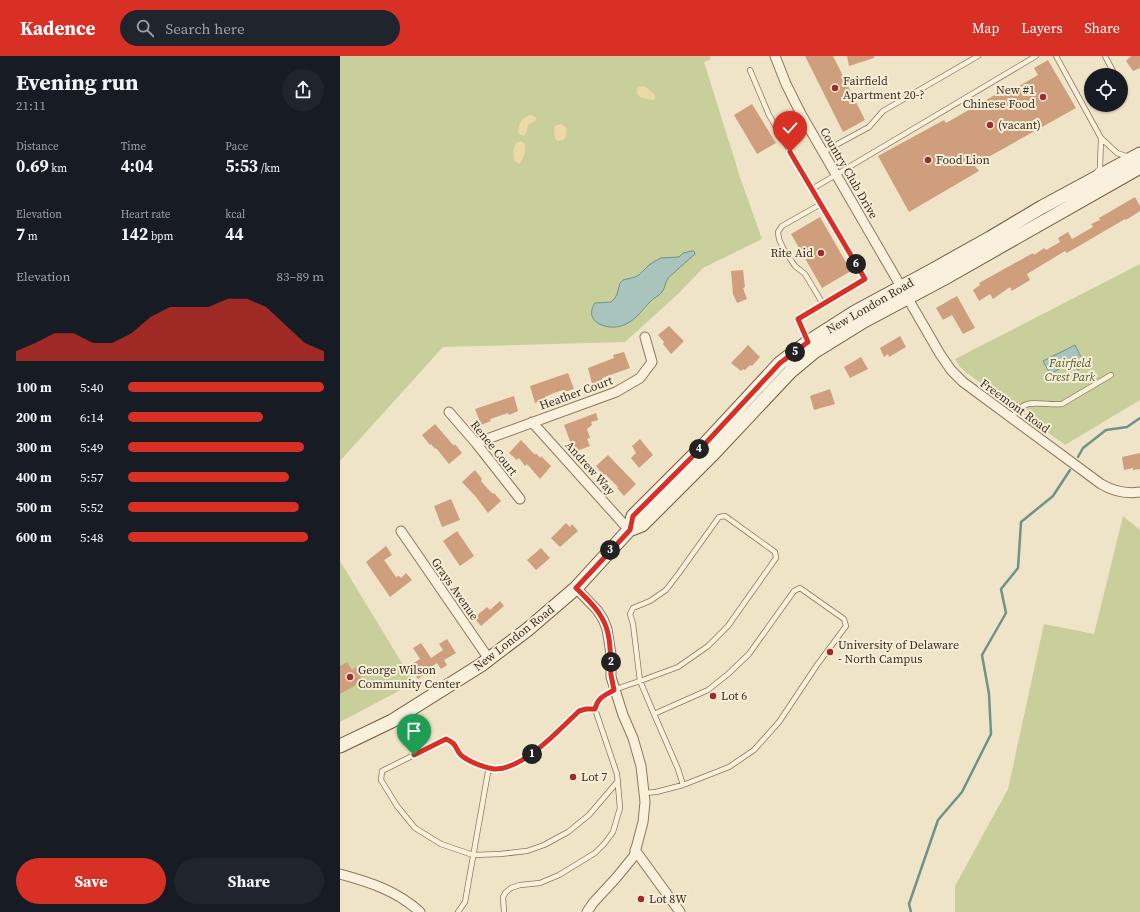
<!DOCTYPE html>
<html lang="en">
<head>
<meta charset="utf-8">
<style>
	:root { --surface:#171b24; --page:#20242c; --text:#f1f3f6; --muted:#9ea1a6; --accent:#d93025 }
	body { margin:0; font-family:"Source Serif 4",serif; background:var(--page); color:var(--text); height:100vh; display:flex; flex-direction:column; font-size:15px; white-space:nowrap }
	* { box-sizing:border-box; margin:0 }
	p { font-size:13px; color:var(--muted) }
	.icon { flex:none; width:22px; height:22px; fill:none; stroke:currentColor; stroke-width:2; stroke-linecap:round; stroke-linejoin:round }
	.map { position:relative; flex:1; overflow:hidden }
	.details { display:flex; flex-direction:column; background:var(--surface); width:340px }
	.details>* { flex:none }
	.tools { position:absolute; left:744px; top:12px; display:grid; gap:8px }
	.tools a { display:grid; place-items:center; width:44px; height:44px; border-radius:50%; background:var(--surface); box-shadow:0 1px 3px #0004; font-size:20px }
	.pin { position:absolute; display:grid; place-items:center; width:34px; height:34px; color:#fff; margin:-41px -17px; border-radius:50% 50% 50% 0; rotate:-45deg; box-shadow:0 0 4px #0007 }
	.pin .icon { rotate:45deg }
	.km { position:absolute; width:20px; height:20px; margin:-10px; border-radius:50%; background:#222; color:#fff; font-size:11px; line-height:20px; text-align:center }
	.round { display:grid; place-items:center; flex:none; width:42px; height:42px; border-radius:21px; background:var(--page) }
	.head { display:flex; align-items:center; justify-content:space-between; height:68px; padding:0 16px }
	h1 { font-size:22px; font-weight:700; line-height:30px }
	.metrics { display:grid; grid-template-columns:repeat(3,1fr); gap:6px; height:68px; padding:4px 16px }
	.metrics div { display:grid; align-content:center }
	.metrics b { font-size:17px; font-weight:700 }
	.metrics small { font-size:11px; font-weight:400 }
	.metrics p { font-size:11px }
	.chart { height:112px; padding:8px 16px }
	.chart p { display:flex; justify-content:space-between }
	.chart svg { width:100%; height:72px; margin-top:4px; fill:var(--accent); opacity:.7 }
	.primary-button { display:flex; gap:8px; margin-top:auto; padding:8px 16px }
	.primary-button a { flex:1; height:46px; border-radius:24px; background:var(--accent); color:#fff; font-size:16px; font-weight:700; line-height:46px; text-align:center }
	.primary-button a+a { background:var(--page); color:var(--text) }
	ul { padding:0 16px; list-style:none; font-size:13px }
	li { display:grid; grid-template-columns:64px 48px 1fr; align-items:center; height:30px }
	li i { height:10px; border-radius:5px; background:var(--accent) }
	header { display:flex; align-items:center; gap:24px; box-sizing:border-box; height:56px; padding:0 20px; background:var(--accent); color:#fff }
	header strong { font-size:19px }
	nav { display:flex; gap:22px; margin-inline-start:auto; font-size:14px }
	.search { width:280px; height:36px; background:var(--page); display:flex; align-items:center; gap:10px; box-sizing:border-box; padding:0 14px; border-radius:22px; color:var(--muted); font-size:15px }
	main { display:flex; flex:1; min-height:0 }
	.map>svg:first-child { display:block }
	.green { fill:#c9cf9b }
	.sand { fill:#ecd9a5 }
	.water { fill:#a9c4bc; stroke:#6f938a }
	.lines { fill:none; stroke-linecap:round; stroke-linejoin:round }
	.stream { stroke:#6f938a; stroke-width:2.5 }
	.building { fill:#cf9f7d }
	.service-casing { stroke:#8d765c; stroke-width:6 }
	.minor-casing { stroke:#8d765c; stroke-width:11 }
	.secondary-casing { stroke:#6f573f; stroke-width:15 }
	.service { stroke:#faf1dc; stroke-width:4.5 }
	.minor { stroke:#faf1dc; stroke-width:9 }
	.secondary { stroke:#faf1dc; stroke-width:13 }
	.route-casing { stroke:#fff; stroke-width:8 }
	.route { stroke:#d93025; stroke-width:5 }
	.poi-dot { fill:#9e2a2b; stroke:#f7eed8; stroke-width:1.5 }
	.labels { text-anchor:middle; stroke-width:4; stroke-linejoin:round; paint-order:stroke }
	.poi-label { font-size:12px; fill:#3d2e20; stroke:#f7eed8; text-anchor:start }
	.street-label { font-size:12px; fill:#3d2e20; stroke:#f7eed8 }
	.park-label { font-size:12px; font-style:italic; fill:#4d5a26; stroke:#f7eed8 }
</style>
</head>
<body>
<header>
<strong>Kadence</strong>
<div class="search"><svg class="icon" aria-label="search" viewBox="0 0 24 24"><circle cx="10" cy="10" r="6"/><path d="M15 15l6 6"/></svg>Search here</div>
<nav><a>Map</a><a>Layers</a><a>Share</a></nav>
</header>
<main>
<section class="details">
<div class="head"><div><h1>Evening run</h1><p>21:11</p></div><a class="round"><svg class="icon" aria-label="share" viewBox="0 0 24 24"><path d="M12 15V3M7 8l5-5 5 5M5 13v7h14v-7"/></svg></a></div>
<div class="metrics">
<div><p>Distance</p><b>0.69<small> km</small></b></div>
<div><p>Time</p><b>4:04</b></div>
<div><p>Pace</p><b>5:53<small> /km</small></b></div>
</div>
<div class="metrics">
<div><p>Elevation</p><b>7<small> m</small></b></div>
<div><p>Heart rate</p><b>142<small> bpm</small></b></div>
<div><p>kcal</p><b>44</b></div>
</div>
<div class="chart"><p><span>Elevation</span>83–89 m</p>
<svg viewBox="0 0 160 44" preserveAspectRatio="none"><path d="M0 44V38L10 33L20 27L30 27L40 33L50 33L60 27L70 17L80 11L90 11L100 11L110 6L120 6L130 11L140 22L150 33L160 38V44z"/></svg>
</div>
<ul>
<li><b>100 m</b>5:40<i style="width:100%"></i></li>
<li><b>200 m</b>6:14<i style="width:69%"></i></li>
<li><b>300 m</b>5:49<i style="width:90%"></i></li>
<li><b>400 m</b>5:57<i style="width:82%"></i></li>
<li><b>500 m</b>5:52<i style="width:87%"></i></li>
<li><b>600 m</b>5:48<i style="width:92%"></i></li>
</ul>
<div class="primary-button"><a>Save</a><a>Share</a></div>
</section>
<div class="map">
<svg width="800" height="856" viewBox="0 0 800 856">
	<rect width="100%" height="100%" fill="#f0e4c8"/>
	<path class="green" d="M0,0H370L371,3L364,6L401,124L422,183L363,212L339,237L285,286L103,291L0,405Z
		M800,208V344L725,389L627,317L620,311L615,303Z
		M783,460L800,474V856H615V830L668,733L704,568L754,578Z
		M0,505L74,627L0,666Z"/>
	<path class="sand" d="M302,30C307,31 310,35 314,38L315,42L313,44C308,43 301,43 297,38V32Z
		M190,59L196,61V64L188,69L186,77L184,80L180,79C175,72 182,61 190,59Z
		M222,68L227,73L226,80L223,84L217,85L215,82L214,71L217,69Z
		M181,85L185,88C186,96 184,102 179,108L174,104L173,95L176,87Z"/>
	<path class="water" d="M352,195H354L355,198L328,222C325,227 325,232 322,236C319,240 313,242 310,246C303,253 297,262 288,267C273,277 241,268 255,247L271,246L275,242L277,238L280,227L283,224L295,221L299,219L309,209L317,204L321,202L339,201L343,197Z
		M735,289L745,309L738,314L732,306L710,318L703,305Z"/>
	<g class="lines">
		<path class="stream" d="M738,401L743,392L766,374L787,371L800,362
			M571,856L569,848L598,764L622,736L651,678L649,638L642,599L666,557L661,533L678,512L681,466L713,440L730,414"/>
	</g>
	<path class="building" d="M465,0H493L525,64L503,76Z
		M507,0H534V2L509,10Z
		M791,0H800V12L793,15L786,5Z
		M708,4L736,52L634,109L639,115L569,156L538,100L604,64L606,67L660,36L662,40L698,19L694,12Z
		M412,48L436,87L417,98L394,59Z
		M795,141L800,150V155L786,164L785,163L727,197L725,195L687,218L690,224L672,235L670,231L653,243L650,238L639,245L633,234L640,229L639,227L693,197L694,199L704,192L706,194L720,186L718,182L728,176L732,183L753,171L751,168L760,164L759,162Z
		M480,161L511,215L482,232L451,178Z
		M403,214L405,231L403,232L407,243L397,247L393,238L391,215Z
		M617,240L635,272L623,278L612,259L603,264L596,252Z
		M329,270L344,285L331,298L323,288L324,286L318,279Z
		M560,280L566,291L549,301L548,298L544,301L540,292Z
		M408,289L420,301L412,310L410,309L405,314L403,313L401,315L391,307Z
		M284,296L290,312L262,322L263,324L252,328L248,312L274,302L273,299Z
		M521,301L528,313L510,322L504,311Z
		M228,317L234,333L224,336L223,334L214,337L205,341L206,343L195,347L190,330Z
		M490,333L495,348L474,354L470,340Z
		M174,340L178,355L169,359L168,357L150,363L151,365L141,369L135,353Z
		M256,357L258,364L251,366L252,369L247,373L250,382L247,383L250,390L234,396L224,369Z
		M95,368L114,390L115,388L122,397L109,408L96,392L95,393L91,388L90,389L82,379Z
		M300,383L313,399L299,412L291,402L296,397L292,390Z
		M181,384L195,399L196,397L200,402L201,400L211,410L200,423L187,408L185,410L179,402L177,404L169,397Z
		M800,397V413L793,414V412L784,414L782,401Z
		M268,399L296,428L284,440L277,432L278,431L265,418L263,419L256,410Z
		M135,414L142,423L141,425L147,432L153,438L154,437L161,445L148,457L136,441L122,426Z
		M111,443L120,464L102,471L94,450Z
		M226,467L230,471L232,468L238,475L220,491L211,482Z
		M117,475L134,500L120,510L103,485Z
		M46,490L52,499L44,504L56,521L59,520L61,522L66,517L72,524L50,541L26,506Z
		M201,492L210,502L196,514L187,504Z
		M160,545L164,550L141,570L134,562L147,551L150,554Z
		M107,583L116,597L104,604L107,609L101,613L97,607L83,616L85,618L78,623L69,610L80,603L73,592L81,587L91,602L103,594L99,588Z
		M7,606L12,614L16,611L23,625L0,638V610Z"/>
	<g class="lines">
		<defs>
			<path id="service" d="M716,0L761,82L777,97L789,101
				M765,0L775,19
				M410,14L429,59L525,223L458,263L467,285
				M483,96L529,71L543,55L638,0
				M756,117L760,112L761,82
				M472,133L696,0
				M481,148L442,170L438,176L439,183L443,192L455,210L465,218L483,248
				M671,362C675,358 679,353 683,350C691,344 712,350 722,348L771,319
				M385,460L435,496L436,502L388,570L368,590L338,611L300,625L293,568L290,558L293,552L310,545L326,534L339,517L379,461Z
				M153,713C144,710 127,706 121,699C114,691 118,689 106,683L42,715L41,724L57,750L75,772L101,788L133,799L160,798L187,795L204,789L228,776L249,759L278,725
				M304,737L316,736L343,729L389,711L414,694L439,666L477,609L506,570L504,563L460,532L454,535L409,598L388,618L368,634L314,658L338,713L343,729
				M118,856L125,846L148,716L153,713L161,712L173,709L183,704L193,698L239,655L246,653H255
				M164,856L163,841L166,836L171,832L180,829L200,827L219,819L255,797L264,788L273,776L280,752L277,718L255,653C255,651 256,649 257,647C262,636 288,629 300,625L314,658"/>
			<path id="minor" d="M435,0L446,28L461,58L600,298L611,314L623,326L761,428C773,435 787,438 800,436
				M109,356L136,387L180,443
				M192,366L289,474
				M136,387L276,336L300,322L312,306L305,281
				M61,475L149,603
				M236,532L257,554L263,563L267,573L271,598V621L283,659L293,682L301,710L305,746L303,766L294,800L276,822L253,847L247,856
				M295,794L340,856
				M0,818C30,826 57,835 80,856"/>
			<path id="secondary" d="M289,474L293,460L363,390L440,307L468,286L515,256L591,215L650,182L702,151L800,98
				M0,690L52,665L141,609L187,574L236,532L289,474L302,469L372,399L450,316L474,296L524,265L603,223L800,111"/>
		</defs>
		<use href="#service" class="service-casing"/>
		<use href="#minor" class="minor-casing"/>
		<use href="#secondary" class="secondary-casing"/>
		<use href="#service" class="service"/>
		<use href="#minor" class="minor"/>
		<use href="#secondary" class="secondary"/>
	</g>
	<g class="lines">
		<defs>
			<path id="route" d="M74,699L106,683C117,688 114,690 120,698C122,701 127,703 130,705C136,708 148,712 154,713C183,714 219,674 239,655L246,653H255C258,641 264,640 274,634C273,629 272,624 271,619C270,600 272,579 262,562C256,550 245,541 236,532L290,474L293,460L363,390L440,307L468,286L458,263L525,223L450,96"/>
		</defs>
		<use href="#route" class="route-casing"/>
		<use href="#route" class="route"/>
	</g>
	<g class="poi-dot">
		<circle cx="495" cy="32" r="4"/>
		<circle cx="703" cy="41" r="4"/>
		<circle cx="650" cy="69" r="4"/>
		<circle cx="588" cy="104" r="4"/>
		<circle cx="481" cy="197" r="4"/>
		<circle cx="490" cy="596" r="4"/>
		<circle cx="10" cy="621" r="4"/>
		<circle cx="373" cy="640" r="4"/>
		<circle cx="233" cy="721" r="4"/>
		<circle cx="301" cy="843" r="4"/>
	</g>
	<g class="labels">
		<g class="poi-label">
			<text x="503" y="29">Fairfield<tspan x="503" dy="14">Apartment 20-?</tspan></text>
			<text x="695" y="38" text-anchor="end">New #1<tspan x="695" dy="14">Chinese Food</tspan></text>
			<text x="658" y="73">(vacant)</text>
			<text x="596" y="108">Food Lion</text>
			<text x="473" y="201" text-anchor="end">Rite Aid</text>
			<text x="498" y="593">University of Delaware<tspan x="498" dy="14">- North Campus</tspan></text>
			<text x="18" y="618">George Wilson<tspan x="18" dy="14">Community Center</tspan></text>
			<text x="381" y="644">Lot 6</text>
			<text x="241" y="725">Lot 7</text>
			<text x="309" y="847">Lot 8W</text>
		</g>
		<g class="street-label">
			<text transform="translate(509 117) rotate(60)" y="4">Country Club Drive</text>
			<text transform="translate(530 250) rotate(-30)" y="4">New London Road</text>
			<text transform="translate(236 337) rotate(-20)" y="4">Heather Court</text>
			<text transform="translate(675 350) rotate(36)" y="4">Freemont Road</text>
			<text transform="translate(154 392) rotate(51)" y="4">Renee Court</text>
			<text transform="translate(250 412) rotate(48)" y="4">Andrew Way</text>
			<text transform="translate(115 533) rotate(55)" y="4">Grays Avenue</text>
			<text transform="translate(174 582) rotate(-38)" y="4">New London Road</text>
		</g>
		<g class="park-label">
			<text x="730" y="311">Fairfield<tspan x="730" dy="14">Crest Park</tspan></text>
		</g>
	</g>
</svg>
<div class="tools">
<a><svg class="icon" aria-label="locate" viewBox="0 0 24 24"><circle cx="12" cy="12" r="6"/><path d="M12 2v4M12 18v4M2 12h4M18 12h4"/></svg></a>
</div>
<div class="pin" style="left:74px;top:699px;background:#1e9e55"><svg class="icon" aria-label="arrive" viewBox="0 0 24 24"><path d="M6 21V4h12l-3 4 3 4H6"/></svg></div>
<div class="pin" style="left:450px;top:96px;background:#d93025"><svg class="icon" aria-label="check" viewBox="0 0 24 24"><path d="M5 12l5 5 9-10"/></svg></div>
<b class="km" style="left:192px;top:698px">1</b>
<b class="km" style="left:271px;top:606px">2</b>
<b class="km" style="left:270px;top:494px">3</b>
<b class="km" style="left:359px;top:393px">4</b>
<b class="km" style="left:455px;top:296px">5</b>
<b class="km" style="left:516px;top:208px">6</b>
</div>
</main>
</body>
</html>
